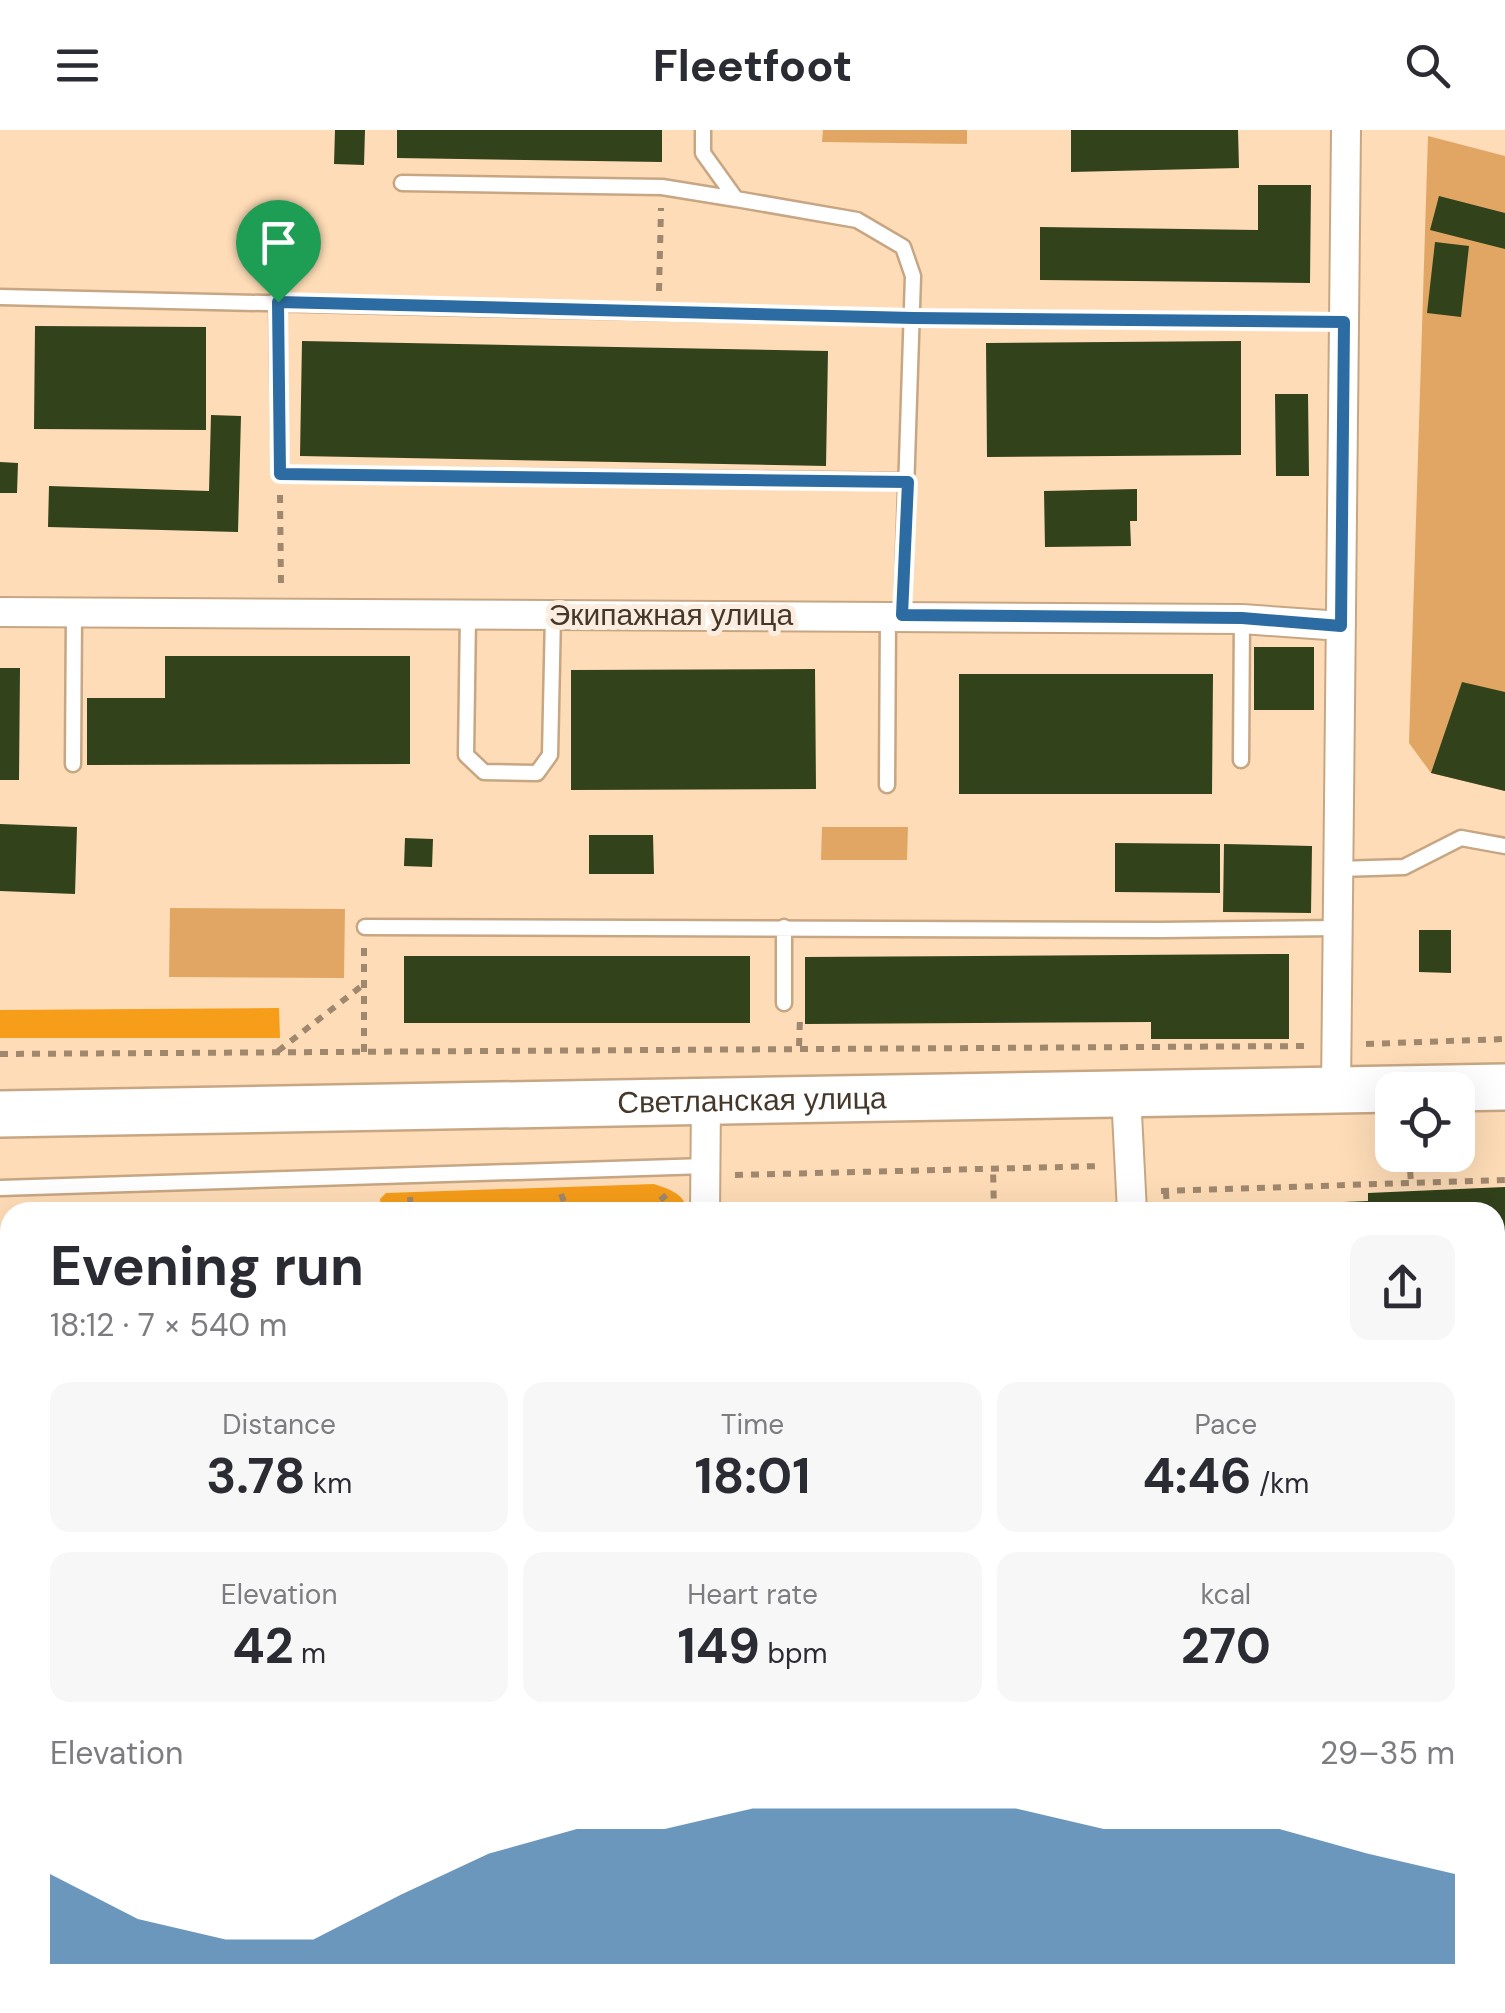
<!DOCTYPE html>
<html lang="en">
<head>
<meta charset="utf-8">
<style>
	:root { --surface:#fff; --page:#f7f7f7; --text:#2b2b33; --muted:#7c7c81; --accent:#2d6ca2 }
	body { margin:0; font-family:"DM Sans",sans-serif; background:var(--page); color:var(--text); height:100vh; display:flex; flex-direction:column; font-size:38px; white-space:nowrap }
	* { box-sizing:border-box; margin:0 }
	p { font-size:32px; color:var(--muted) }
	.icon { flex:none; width:55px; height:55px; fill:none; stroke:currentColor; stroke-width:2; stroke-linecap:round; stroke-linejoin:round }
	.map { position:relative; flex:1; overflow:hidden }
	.sheet { position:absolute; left:0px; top:1072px; width:1505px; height:812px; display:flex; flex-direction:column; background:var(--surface); border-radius:30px 30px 0 0; box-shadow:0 10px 40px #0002 }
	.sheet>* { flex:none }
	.buttons { position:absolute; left:1375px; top:942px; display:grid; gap:20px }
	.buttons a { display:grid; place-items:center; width:100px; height:100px; border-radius:20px; background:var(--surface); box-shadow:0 10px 40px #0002; font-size:50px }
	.pin { position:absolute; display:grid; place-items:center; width:85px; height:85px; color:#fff; margin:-102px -42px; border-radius:50% 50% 50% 0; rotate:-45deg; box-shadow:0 0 10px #0007 }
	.pin .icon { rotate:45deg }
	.round { display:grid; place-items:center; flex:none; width:105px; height:105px; border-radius:20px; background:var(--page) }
	.overview { display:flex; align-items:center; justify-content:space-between; height:170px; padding:0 50px }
	h1 { font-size:55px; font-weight:700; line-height:75px }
	.stats { display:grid; grid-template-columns:repeat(3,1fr); gap:15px; height:170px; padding:10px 50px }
	.stats div { display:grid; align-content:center; border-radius:20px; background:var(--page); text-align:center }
	.stats b { font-size:50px; font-weight:700 }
	.stats small { font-size:28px; font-weight:400 }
	.stats p { font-size:28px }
	.chart { height:280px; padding:20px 50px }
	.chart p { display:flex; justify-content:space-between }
	.chart svg { width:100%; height:180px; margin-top:10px; fill:var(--accent); opacity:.7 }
	header { display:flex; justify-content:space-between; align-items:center; height:130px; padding:0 50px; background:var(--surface); font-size:45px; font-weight:700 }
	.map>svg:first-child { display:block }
	.green { fill:#e1a664 }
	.forest { fill:#f69d19 }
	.building { fill:#32421b }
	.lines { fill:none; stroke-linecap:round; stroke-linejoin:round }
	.lane-casing { stroke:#c7a683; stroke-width:19 }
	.street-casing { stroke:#c7a683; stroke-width:32 }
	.primary-casing { stroke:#c7a683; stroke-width:50 }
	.path { stroke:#a0886e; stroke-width:6; stroke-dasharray:8 8; stroke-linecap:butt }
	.lane { stroke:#fff; stroke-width:14 }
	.street { stroke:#fff; stroke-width:28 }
	.primary { stroke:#fff; stroke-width:45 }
	.route-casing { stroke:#fff; stroke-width:20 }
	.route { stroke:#2d6ca2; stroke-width:12 }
	.labels { text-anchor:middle; stroke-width:10; stroke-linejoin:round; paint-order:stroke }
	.street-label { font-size:30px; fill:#453729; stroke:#fbeddf }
</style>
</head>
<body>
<header><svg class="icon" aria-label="menu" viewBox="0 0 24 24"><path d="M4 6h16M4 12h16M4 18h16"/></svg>Fleetfoot<svg class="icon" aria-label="search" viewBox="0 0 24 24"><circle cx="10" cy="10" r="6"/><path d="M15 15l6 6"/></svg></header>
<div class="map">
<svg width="1505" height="1883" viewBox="0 0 1505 1883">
	<rect width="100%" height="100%" fill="#fedcb7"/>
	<path class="green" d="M823,0H967V14L822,12Z
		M1428,6L1505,26V661L1431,643L1409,613Z
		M822,697H908L907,730H821Z
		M170,778L345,779L344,848L169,847Z"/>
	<path class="forest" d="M279,878L280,908H0V880Z
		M654,1054C669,1059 686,1064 687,1082H658L639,1073L414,1082H384L381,1079L380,1069L386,1063Z"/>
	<path class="building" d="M335,0H365L364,35L334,34Z
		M397,0H662V32L397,28Z
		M1071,0H1238L1239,38L1071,42Z
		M1258,55H1311L1310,153L1040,150V97L1258,100Z
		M1439,66L1505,83V119L1430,100Z
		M1435,112L1469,116L1461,187L1427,183Z
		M35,196L206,197V300L34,299Z
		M302,211L828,221L826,336L300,326Z
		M1241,211V325L987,327L986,213Z
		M1275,264H1308L1309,346H1276Z
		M211,285L241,286L238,402L48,397L49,356L209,361Z
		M0,332L18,333L17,363H0Z
		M1137,359V391H1130L1131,416L1045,417L1044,361Z
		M1254,517H1314V580H1254Z
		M165,526H410V634L87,635V568H165Z
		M0,538H20L19,650H0Z
		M815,539L816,659L571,660V540Z
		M959,544H1213L1212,664H959Z
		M1462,552L1505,562V661L1431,643Z
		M0,694L77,697L75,764L0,761Z
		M589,705H653L654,744H589Z
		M405,708L433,709L432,737L404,736Z
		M1115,713L1220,714V763L1115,762Z
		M1224,714L1312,716L1311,783L1223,782Z
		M1419,800H1451V843L1419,842Z
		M1289,824V909H1151V892L805,894V827Z
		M404,826H750V893H404Z
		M1505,1057V1156L1495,1157V1082H1177V1079L1368,1071V1063Z
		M0,1177H10V1255H0Z
		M1499,1225H1505V1308H1502Z
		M10,1373V1445L0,1446V1374Z
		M1505,1428V1564H1495V1429Z
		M10,1561V1635H0V1562Z
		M1505,1654V1743L1495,1744V1655Z
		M10,1677V1730H0V1678Z
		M566,1875H662V1883H618V1879L567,1881Z
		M711,1875H742V1883H711Z
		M952,1875H989V1883H952Z
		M1247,1875H1275V1883H1248Z
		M1449,1875H1478L1479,1883H1449Z"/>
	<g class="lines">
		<defs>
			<path id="lane" d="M703,0V23L736,69L857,90L903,117L913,146L902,485
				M402,53L662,57L736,69
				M0,167L913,188L1344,192
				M277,172L280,344L908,351
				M468,485L466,625L484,642L537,643L550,625L553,485
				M1241,630L1242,489
				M73,634L74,482
				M887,655L888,486
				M1338,739L1404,737L1461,708L1505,716
				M365,797L1160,800L1338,798
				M784,797V873
				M0,1058L706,1036
				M1504,1203H1505
				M0,1291H10
				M0,1349L10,1348
				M1495,1409H1505
				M0,1465L10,1464
				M0,1645H10
				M138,1875L194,1883
				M550,1875V1883
				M1491,1875V1883
				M223,1883L225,1875
				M1041,1883L1042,1875"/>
			<path id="street" d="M0,482L1242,489L1341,496
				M1336,960L1346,0
				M1126,964L1132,1082
				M705,1082L706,972
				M689,1875V1883
				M1173,1875L1174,1883"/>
			<g id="primary">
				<path id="s1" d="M0,984L1505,957"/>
			</g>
		</defs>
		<use href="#lane" class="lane-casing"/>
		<use href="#street" class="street-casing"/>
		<use href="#primary" class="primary-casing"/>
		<path class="path" d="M659,161L661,78
			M280,365L281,457
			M1366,914L1505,909
			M799,916L800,888
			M278,921L363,855
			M364,922V818
			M0,924L1309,916
			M1409,1025L1411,1053
			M735,1045L1102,1036
			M1161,1061L1505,1050
			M1166,1061L1167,1082
			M561,1064L567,1079L572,1082
			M410,1067L411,1082
			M631,1082L655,1075L672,1060
			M990,1082L994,1080L993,1039
			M1495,1615H1500L1505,1621
			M1495,1643H1505
			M413,1875L415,1883
			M1237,1875L1238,1883"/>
		<use href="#lane" class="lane"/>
		<use href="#street" class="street"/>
		<use href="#primary" class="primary"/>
	</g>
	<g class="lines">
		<defs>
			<path id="route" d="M278,172L913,188L1344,192L1341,496L1242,488L902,485L908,352L280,344Z"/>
		</defs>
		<use href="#route" class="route-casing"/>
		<use href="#route" class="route"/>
	</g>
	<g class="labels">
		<g class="street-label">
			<text x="671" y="495">Экипажная улица</text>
			<text dy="10" stroke="none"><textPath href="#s1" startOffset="752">Светланская улица</textPath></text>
		</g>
	</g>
</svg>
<div class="buttons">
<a><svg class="icon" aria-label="locate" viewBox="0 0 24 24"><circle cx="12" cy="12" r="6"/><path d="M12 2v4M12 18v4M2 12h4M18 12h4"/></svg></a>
</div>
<div class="pin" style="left:278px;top:172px;background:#1e9e55"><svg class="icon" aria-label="arrive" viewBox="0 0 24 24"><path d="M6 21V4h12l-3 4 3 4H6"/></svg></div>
<section class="sheet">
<div class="overview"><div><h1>Evening run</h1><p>18:12 · 7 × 540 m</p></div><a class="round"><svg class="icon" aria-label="share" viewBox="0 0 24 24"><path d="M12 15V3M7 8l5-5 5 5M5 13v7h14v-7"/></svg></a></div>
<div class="stats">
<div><p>Distance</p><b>3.78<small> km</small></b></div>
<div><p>Time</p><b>18:01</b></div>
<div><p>Pace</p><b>4:46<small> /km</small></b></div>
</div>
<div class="stats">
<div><p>Elevation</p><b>42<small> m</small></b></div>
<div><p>Heart rate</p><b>149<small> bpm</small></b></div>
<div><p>kcal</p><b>270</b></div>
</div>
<div class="chart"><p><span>Elevation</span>29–35 m</p>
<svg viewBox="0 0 160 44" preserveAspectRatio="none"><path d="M0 44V22L10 33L20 38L30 38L40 27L50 17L60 11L70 11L80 6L90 6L100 6L110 6L120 11L130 11L140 11L150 17L160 22V44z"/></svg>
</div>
</section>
</div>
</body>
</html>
